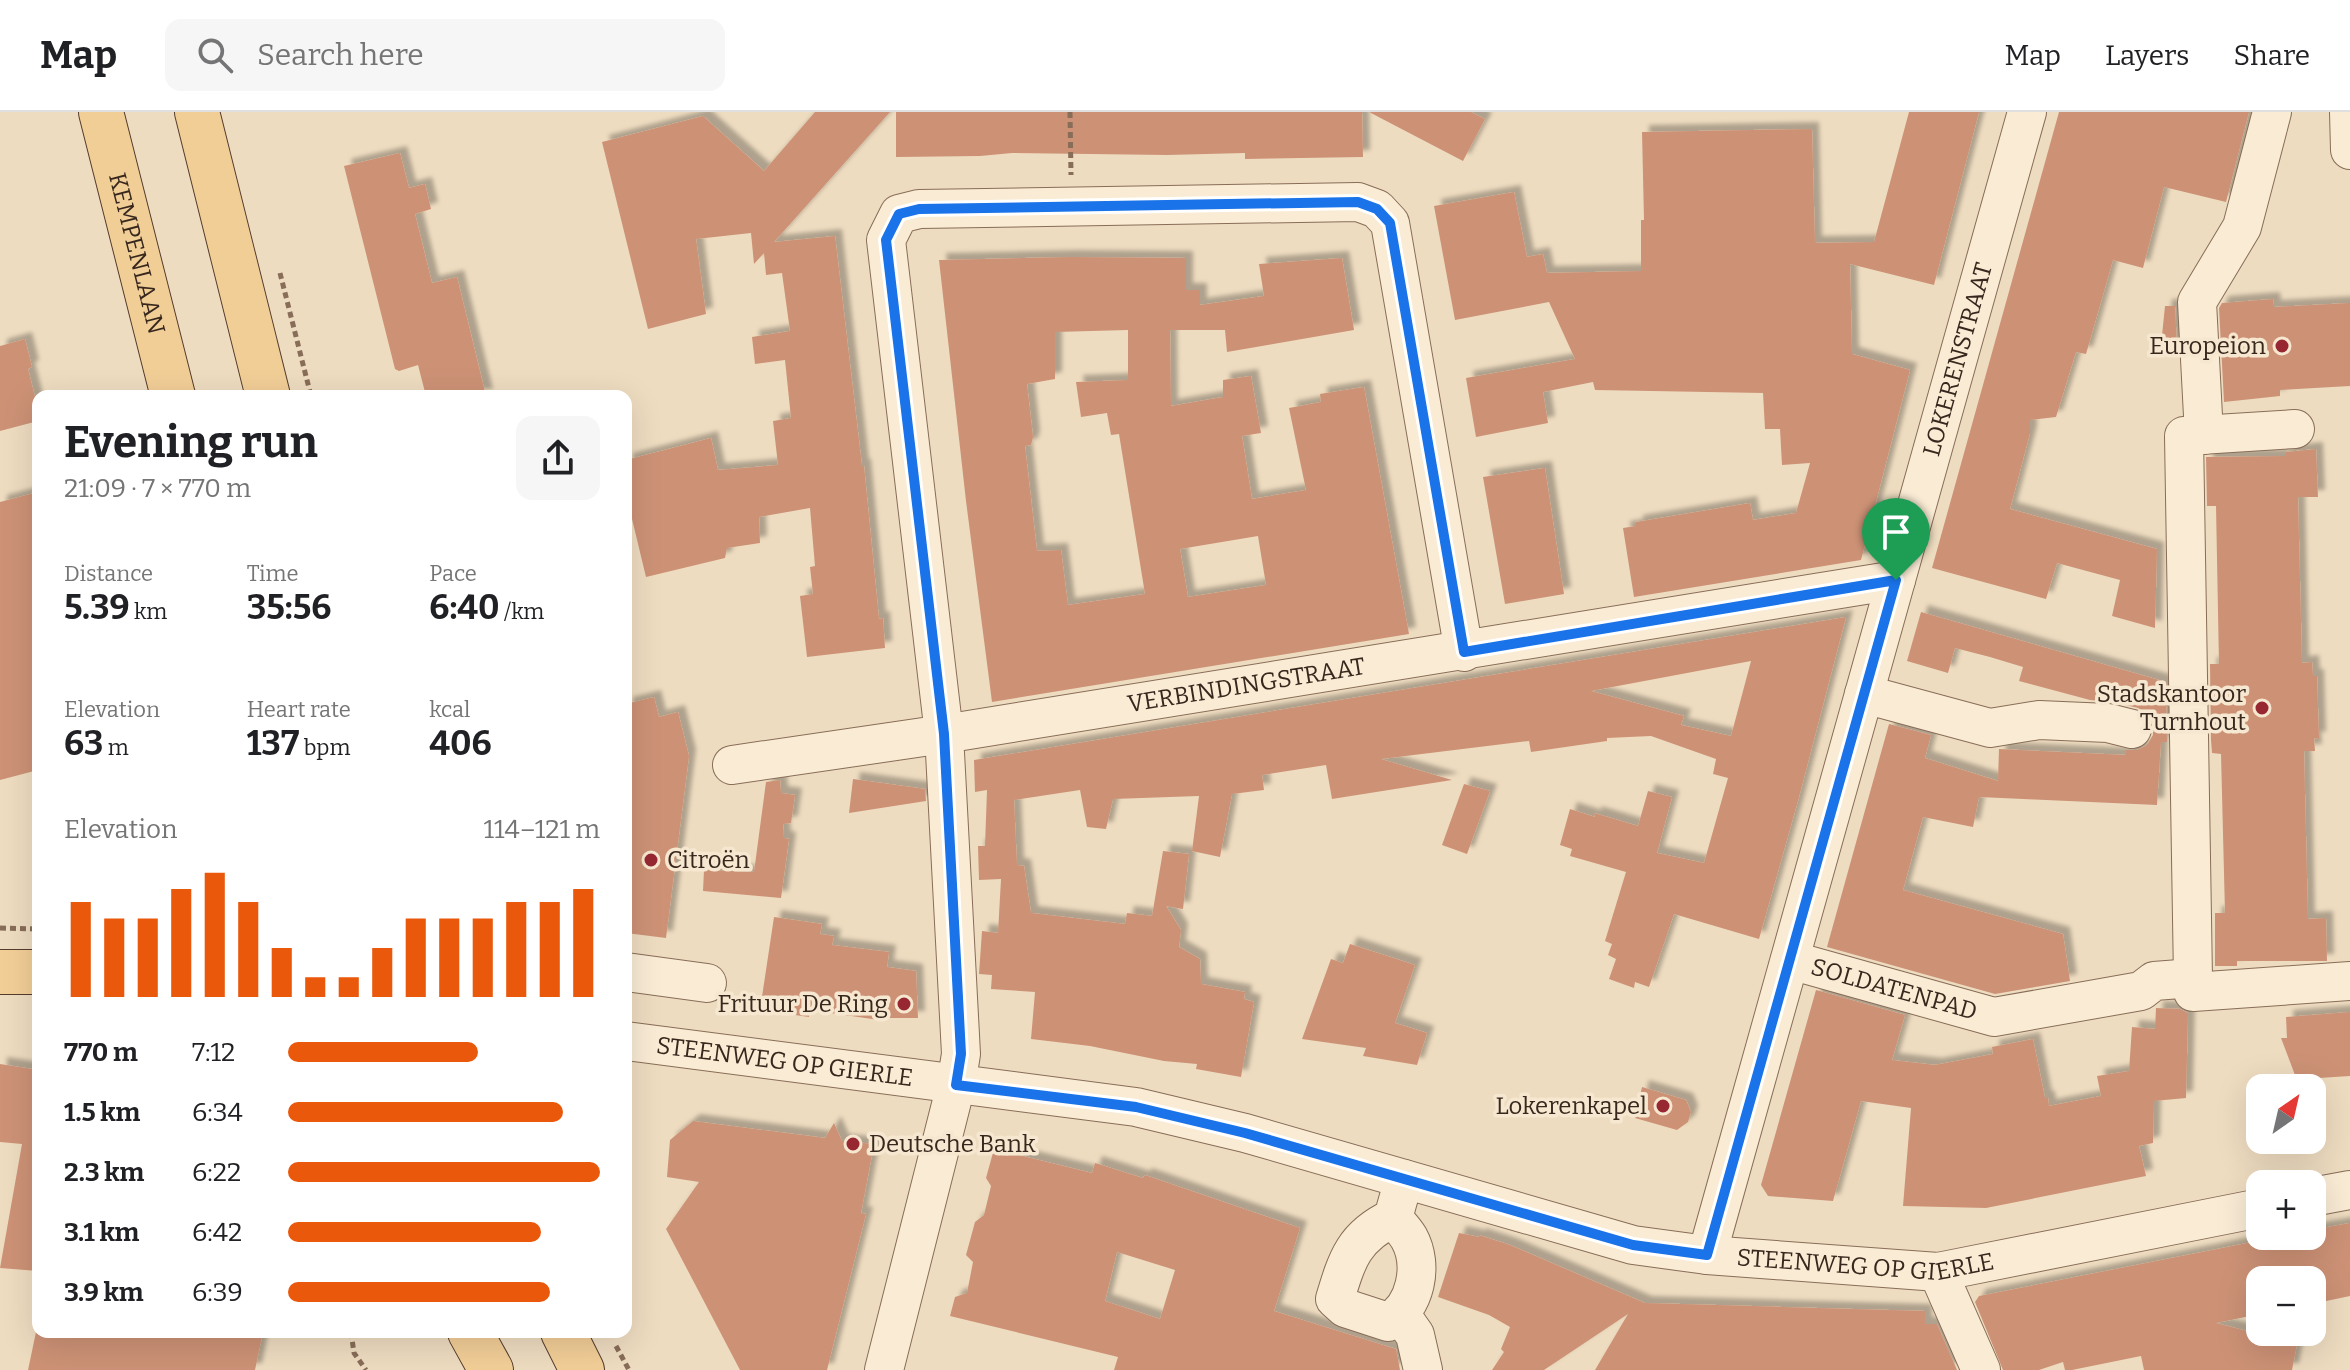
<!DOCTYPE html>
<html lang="en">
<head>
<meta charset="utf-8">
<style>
	:root { --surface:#fff; --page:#f6f6f6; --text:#202124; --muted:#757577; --line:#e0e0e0; --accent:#ea580c }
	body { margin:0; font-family:Bitter,serif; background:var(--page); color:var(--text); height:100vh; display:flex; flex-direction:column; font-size:30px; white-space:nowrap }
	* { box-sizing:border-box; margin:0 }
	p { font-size:26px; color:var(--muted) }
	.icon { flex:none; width:44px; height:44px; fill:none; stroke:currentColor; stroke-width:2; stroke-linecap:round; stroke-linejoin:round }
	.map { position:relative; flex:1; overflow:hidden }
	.drawer { position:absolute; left:32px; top:278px; width:600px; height:948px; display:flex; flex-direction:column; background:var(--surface); border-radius:16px; box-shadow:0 8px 32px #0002 }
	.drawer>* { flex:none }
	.needle { width:52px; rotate:34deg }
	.buttons { position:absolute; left:2246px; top:962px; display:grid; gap:16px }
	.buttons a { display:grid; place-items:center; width:80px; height:80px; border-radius:16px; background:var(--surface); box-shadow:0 8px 32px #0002; font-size:40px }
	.pin { position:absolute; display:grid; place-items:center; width:68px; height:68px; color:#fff; margin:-82px -34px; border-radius:50% 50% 50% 0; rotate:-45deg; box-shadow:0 0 8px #0007 }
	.pin .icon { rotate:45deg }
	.round { display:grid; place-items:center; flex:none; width:84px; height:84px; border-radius:16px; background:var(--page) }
	.summary { display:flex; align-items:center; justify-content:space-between; height:136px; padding:0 32px }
	h1 { font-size:44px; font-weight:700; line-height:60px }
	.metrics { display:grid; grid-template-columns:repeat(3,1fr); gap:12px; height:136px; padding:8px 32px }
	.metrics div { display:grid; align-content:center }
	.metrics b { font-size:34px; font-weight:700 }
	.metrics small { font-size:22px; font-weight:400 }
	.metrics p { font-size:22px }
	.chart { height:224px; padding:16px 32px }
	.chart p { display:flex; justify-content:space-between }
	.chart svg { width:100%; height:144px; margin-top:8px; stroke:var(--accent); stroke-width:6 }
	ul { padding:0 32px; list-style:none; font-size:26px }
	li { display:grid; grid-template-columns:128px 96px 1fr; align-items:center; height:60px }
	li i { height:20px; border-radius:10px; background:var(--accent) }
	header { display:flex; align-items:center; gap:48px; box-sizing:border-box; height:112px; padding:0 40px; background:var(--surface); border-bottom:2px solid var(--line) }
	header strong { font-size:38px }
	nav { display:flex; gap:44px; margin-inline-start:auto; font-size:28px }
	.search { width:560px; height:72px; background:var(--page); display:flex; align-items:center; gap:20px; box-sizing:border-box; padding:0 28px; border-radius:16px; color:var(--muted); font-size:30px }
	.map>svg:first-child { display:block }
	.building { fill:#cd9276; fill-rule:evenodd; filter:url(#shadow) }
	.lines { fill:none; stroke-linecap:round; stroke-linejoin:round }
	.minor-casing { stroke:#886d58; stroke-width:40 }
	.major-casing { stroke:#553c2d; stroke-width:46 }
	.path { stroke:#886d58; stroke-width:5; stroke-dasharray:6 4; stroke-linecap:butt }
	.minor { stroke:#f9ebd4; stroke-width:38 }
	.major { stroke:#f2ce97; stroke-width:44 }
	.route-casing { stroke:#fff; stroke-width:16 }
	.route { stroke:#1a73e8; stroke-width:10 }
	.poi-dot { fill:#972832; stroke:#f6e7d0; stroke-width:3 }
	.labels { text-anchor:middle; stroke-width:7; stroke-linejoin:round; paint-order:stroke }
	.street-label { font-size:24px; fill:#37271d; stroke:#f6e7d0 }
	.poi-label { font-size:24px; fill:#37271d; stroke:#f6e7d0; text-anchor:end }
</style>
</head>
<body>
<header>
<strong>Map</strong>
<div class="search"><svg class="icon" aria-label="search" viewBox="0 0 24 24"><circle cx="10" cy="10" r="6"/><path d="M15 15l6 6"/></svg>Search here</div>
<nav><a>Map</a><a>Layers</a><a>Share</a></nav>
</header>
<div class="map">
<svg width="2350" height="1258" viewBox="0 0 2350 1258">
	<defs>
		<filter id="shadow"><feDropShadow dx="7" dy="-7" stdDeviation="2" flood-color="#0004"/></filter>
	</defs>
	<rect width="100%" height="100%" fill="#eedcc0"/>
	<path class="building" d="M815,0H890L774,130L835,124L862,354H864L879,507L883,506L885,536L807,545L800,484L813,482L810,455L815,454L810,396L759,405L760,431L727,436L725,446L646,465L626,382V348L711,326L718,358L778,353L773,309L791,306L785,248L755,252L752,225L790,219L782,161L766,163L764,141L754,152L751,121L696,127L706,202L648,217L602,30L703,4L764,59Z
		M896,0H1362L1363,45L1245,47V41L1167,43L1012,41L980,44L896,45Z
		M1369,0H1471L1485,7L1463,49Z
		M1909,0H1979L1934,173L1850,152L1852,242L1910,258L1861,448L1634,485L1623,416L1636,414V410L1750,391L1753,408L1796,401L1810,351L1782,353L1780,317H1765L1763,281L1595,278L1593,270L1543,280L1548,311L1476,325L1466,266L1575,247L1549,190L1455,208L1434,94L1514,80L1527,145L1543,142L1547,161L1641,159V108H1644L1642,20L1812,17L1815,131L1874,130Z
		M2059,0H2249L2226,90L2164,75L2143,156L2113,148L2086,242L2076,240L2056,305L2030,308V321L2010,397L2157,437L2155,516L2112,504L2120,468L2057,451L2046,487L1932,456Z
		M400,41L409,76L425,72L431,97L415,102L432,171L457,165L486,284H426L418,253L399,259L395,257L344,54Z
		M1070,145L1186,146V178H1200V193L1264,184L1259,152L1342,146L1354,218L1227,240L1225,218H1170L1171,294L1223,285V268L1251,264L1261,321L1242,324L1252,387L1306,378L1289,296L1321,290L1320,282L1364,275L1409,522L992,590L966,389L939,148ZM1128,218V268L1076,270L1081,305L1107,301L1111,323L1119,322L1145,482L1068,493L1061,438L1037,439L1025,334L1031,333L1033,325L1027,272L1055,267V220ZM1258,424L1266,473L1188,485L1180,437Z
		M2273,187L2274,195L2350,191V274L2280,278V284L2224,290L2219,196L2222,191Z
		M2165,194H2175L2177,235L2161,233Z
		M25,227L32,255L28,257L38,297V309L0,319V234Z
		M2316,337L2318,385H2298L2302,551L2312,550L2313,564H2317L2319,627L2314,626L2315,639H2304L2308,807L2326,806L2327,849H2237V854H2215V801H2225L2221,642L2212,641L2211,628L2210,552H2219L2216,394H2207L2206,345L2286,344V340Z
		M1545,356L1564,482L1505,492L1483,365Z
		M38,380V658L0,668V390Z
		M1921,500L2166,570L2167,630H2161L2157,693L1979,685L1973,715L1923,705L1903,778L2063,822L2070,869L1995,882L1827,835L1889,612L1931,623L1925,646L1998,669L1999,637L2126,643V638H2137L2147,633L2153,623V610L2148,602L2138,596L2113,590L2090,588L2019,569L2023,555L1990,545L1955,536L1948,561L1907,549Z
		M1846,505L1799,685L1759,827L1674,802L1649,875L1635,870L1634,876L1609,867L1616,847L1608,843L1612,832L1605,829L1626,760L1570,744L1572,737L1560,733L1570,697L1595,705L1594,701L1638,714L1648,679L1672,685L1657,741L1704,751L1728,666L1713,662L1716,647L1651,624L1607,626V629L1531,640L1529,629L1381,647L1452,668L1332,687L1326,653L1262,663L1264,678L1232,682L1220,745L1192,739L1199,684L1113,687L1106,717L1087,715L1080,678L1014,688L1017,753L1024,754L1031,801L1125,812L1127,801L1152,804L1163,739L1189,742L1183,797L1166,794L1181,818L1179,835L1200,847L1201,872L1245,880L1244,887L1254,890L1241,965L1196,957L1197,952L1164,949L1090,934L1031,927L1035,880L991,877L992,863L979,862L982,819L998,821L1001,767L979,768L978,734H985L987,678L975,680L974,648ZM1751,549L1731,624L1681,613L1684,604L1591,579Z
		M654,585L659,605L678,600L689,644L666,826L626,821V592Z
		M853,667L925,677L926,689L849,701Z
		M780,668L781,681L795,683L791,711L783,712L784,726L789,727L781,786L703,779L704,758L754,760L766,670Z
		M1464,672L1490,679L1467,742L1442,733Z
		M774,805L822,812L820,822L834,824L832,833L889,840L887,855L916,859L918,906H879V908L810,898L809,905L760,898Z
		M1350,832L1415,853L1395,911L1427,921L1417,953L1363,944L1366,936L1302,927L1331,847L1343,851Z
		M1816,878L1905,903L1892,948L1935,953L1993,942L1992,935L2033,927L2045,986H2048L2049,994L2101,984L2097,964L2129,959L2132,915L2155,917L2156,896L2180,897L2188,901L2186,986L2154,989L2153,1031L2139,1034L2146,1064L1986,1096L1903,1094L1911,996L1861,989L1833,1089L1768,1084L1761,1073Z
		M2350,900V964L2303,967L2295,963L2281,926H2287L2286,905Z
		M0,952L38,958V1159L0,1156L22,1032L0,1030Z
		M1642,975L1686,988L1691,1000L1688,1010L1677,1018L1635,1006Z
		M693,1009L825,1026L834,1011L842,1029L874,1032L861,1101L866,1102L827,1258H740L666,1117L699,1070L667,1065L670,1028Z
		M994,1037L1092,1061L1095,1051L1143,1066L1145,1063L1300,1116L1274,1199L1396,1237L1400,1258H1114L1118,1245L950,1204L955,1185L967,1181L973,1150L966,1143L975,1110L984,1103L991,1074L986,1066ZM1117,1140L1175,1158L1160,1207L1105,1189Z
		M2350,1111V1184L2312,1192V1168H2260V1202L2216,1211L2297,1232L2292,1258H2144L2141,1244L2072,1258H2065L2063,1250L2039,1258H2003L1975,1190L1979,1184L2283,1124H2312V1118Z
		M1459,1121L1479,1125V1123L1510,1133L1645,1191L1925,1199V1212H1937L1957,1258H1595L1628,1202L1544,1258H1492L1504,1240L1501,1237L1510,1215L1489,1203L1438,1185Z
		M36,1220H263L255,1258H28Z"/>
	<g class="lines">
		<defs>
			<g id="minor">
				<path d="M2349,0L2350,38"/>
				<path d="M2204,323L2197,190L2242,115L2272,0"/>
				<path d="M1864,582L1990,616L2039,608L2108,611L2132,617"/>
				<path d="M732,653L944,622L886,128L899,102L919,97L1358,90L1377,97L1390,111L1464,540"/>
				<path id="s1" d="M1790,848L1994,905L2141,879L2154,869L2193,866V880L2350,869"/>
				<path d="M626,860L707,871"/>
				<path d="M2193,866L2184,324L2295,317"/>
				<path id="s2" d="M626,929L1136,995L1245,1021L1633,1133L1707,1143L1938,1160L2260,1096"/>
				<path d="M2312,1085L2350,1078"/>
				<path d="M1393,1106C1398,1112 1405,1119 1409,1126C1424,1153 1416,1195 1388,1210L1345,1196L1335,1187C1347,1147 1354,1124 1393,1106L1404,1067"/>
				<path id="s3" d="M1707,1143L2027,0"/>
				<path d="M1938,1160L1981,1258"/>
				<path d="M1401,1203L1415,1223L1423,1258"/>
				<path id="s4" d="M884,1258L956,973L961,942L944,622L1896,468"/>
			</g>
			<g id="major">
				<path id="s5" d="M101,0L173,284"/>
				<path d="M197,0L268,284"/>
				<path d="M0,860H38"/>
				<path d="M470,1220L491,1258"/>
				<path d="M563,1220L582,1258"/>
			</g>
		</defs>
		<use href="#minor" class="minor-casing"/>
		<use href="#major" class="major-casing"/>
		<path class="path" d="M1070,0L1071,63
			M280,161L311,284
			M0,816L38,817
			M351,1220L354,1241L366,1258
			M616,1234L629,1258"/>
		<use href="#minor" class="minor"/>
		<use href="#major" class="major"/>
	</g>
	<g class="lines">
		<defs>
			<path id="route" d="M1358,90L1377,97L1390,111L1464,540L1896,468L1707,1143L1633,1133L1245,1021L1136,995L956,973L961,942L944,622L886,128L899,102L919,97Z"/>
		</defs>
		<use href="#route" class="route-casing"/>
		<use href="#route" class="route"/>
	</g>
	<g class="poi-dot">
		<circle cx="2282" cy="234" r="8"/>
		<circle cx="2262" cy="596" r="8"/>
		<circle cx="651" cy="748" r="8"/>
		<circle cx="904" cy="892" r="8"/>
		<circle cx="1663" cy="994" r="8"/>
		<circle cx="853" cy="1032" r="8"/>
	</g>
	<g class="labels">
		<g class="street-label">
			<text dy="8" stroke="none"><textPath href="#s5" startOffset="146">KEMPENLAAN</textPath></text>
			<text dy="8" stroke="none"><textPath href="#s3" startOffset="930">LOKERENSTRAAT</textPath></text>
			<text dy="8" stroke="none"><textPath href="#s4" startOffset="952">VERBINDINGSTRAAT</textPath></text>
			<text dy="8" stroke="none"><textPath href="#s1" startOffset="108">SOLDATENPAD</textPath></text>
			<text dy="8" stroke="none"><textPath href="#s2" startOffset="160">STEENWEG OP GIERLE</textPath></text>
			<text dy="8" stroke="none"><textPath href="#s2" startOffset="1264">STEENWEG OP GIERLE</textPath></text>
		</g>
		<g class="poi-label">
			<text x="2266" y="242">Europeion</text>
			<text x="2246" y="590">Stadskantoor<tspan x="2246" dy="28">Turnhout</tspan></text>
			<text x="667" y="756" text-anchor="start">Citroën</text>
			<text x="888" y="900">Frituur De Ring</text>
			<text x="1647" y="1002">Lokerenkapel</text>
			<text x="869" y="1040" text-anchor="start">Deutsche Bank</text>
		</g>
	</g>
</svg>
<div class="buttons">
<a><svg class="needle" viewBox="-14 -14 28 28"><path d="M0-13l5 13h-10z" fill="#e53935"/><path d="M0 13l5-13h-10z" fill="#757577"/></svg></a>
<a>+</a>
<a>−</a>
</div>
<div class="pin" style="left:1896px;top:468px;background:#1e9e55"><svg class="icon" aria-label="arrive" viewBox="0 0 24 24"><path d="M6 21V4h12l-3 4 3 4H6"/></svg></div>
<section class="drawer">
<div class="summary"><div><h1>Evening run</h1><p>21:09 · 7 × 770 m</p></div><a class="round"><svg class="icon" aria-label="share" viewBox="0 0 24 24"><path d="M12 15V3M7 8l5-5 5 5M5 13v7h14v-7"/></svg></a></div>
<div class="metrics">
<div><p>Distance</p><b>5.39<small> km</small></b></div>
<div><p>Time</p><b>35:56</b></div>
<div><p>Pace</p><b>6:40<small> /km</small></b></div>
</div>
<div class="metrics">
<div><p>Elevation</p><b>63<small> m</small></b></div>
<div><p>Heart rate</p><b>137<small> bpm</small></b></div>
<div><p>kcal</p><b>406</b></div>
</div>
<div class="chart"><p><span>Elevation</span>114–121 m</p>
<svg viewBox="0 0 160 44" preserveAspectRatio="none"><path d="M5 44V15M15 44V20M25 44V20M35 44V11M45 44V6M55 44V15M65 44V29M75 44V38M85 44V38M95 44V29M105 44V20M115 44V20M125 44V20M135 44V15M145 44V15M155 44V11"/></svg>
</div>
<ul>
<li><b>770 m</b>7:12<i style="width:61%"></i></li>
<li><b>1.5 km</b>6:34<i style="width:88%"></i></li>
<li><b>2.3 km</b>6:22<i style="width:100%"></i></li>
<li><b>3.1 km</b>6:42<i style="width:81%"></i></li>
<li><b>3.9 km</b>6:39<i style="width:84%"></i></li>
</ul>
</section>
</div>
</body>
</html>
